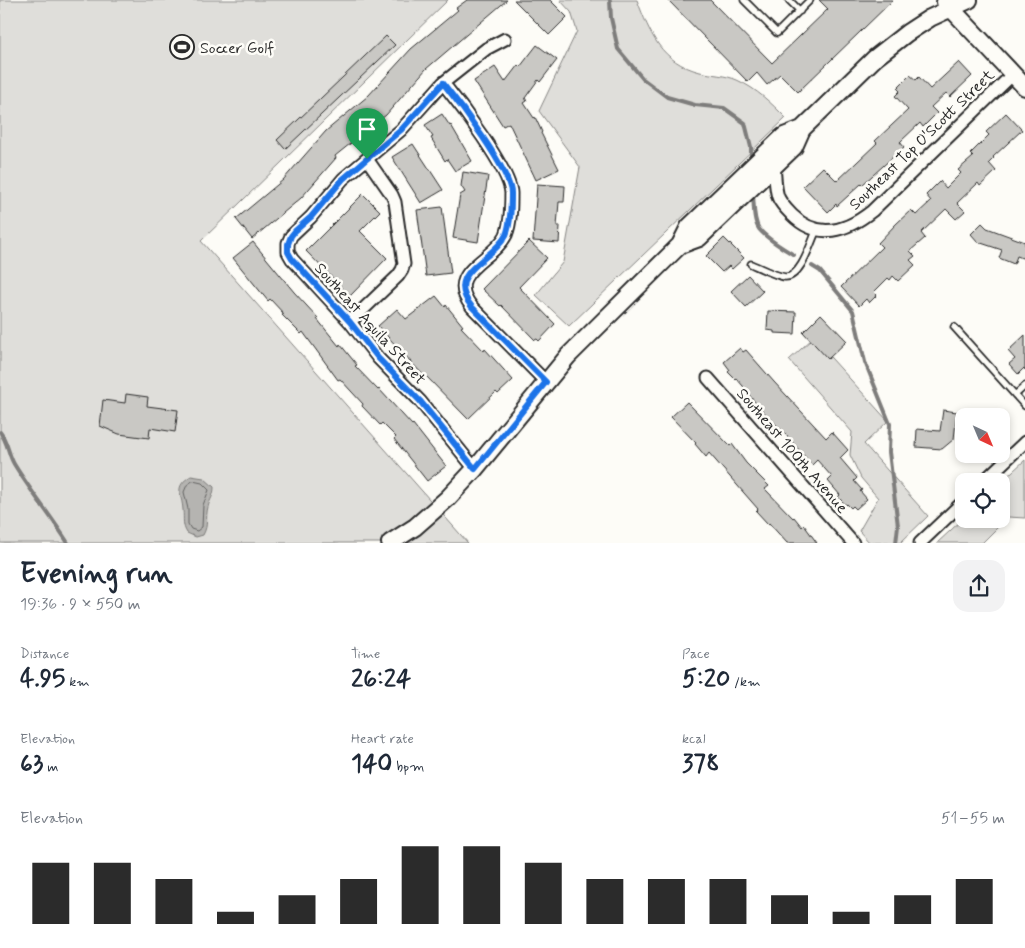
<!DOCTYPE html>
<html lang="en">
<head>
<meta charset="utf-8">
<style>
	:root { --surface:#fff; --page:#f2f2f3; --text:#1f2937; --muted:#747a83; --accent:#2b2b2b }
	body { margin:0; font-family:Mynerve,sans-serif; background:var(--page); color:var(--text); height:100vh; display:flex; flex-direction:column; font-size:19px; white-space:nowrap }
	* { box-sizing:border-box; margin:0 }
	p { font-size:16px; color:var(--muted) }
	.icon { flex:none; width:28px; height:28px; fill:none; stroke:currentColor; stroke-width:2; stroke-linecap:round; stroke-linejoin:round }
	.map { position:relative; height:543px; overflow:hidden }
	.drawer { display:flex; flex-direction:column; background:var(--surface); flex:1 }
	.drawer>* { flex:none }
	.needle { width:32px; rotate:136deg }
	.tools { position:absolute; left:955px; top:408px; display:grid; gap:10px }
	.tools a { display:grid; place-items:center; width:55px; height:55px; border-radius:10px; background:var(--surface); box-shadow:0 2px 8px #0003; font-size:25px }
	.pin { position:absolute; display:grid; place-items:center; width:42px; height:42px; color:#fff; margin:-51px -21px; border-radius:50% 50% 50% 0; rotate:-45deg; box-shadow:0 0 5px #0007 }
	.pin .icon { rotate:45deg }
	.round { display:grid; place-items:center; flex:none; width:52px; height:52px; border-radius:15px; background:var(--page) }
	.head { display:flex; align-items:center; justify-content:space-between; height:85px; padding:0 20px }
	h1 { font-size:28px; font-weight:700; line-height:38px }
	.figures { display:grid; grid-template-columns:repeat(3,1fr); gap:8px; height:85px; padding:5px 20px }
	.figures div { display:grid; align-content:center }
	.figures b { font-size:25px; font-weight:700 }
	.figures small { font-size:14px; font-weight:400 }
	.figures p { font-size:14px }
	.chart { height:140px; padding:10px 20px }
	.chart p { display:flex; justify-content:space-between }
	.chart svg { width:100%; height:90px; margin-top:5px; stroke:var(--accent); stroke-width:6 }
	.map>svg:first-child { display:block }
	.green { fill:#dfdeda; stroke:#858482 }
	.water { fill:#b5b4b1; stroke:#7e7d7b }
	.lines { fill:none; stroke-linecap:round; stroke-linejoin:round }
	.shore { stroke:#626261; stroke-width:1 }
	.stream { stroke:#7e7d7b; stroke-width:4 }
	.building { fill:#c9c8c4; stroke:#2b2b2b }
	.lane-casing { stroke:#2b2b2b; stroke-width:9 }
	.street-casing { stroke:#2b2b2b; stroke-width:15 }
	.secondary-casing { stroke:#2b2b2b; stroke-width:20 }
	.lane { stroke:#fdfcf7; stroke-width:5.5 }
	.street { stroke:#fdfcf7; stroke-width:11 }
	.secondary { stroke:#fdfcf7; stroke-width:16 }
	.route-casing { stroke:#fff; stroke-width:10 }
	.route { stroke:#1a73e8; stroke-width:6 }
	.labels { text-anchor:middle; stroke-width:5; stroke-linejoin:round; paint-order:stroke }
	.poi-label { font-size:16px; fill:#2b2b2b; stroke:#fdfcf7; text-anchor:start }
	.street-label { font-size:16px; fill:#2b2b2b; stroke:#fdfcf7 }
</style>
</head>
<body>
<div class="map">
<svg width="1025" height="543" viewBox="0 0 1025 543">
	<rect width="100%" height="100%" fill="#fdfcf7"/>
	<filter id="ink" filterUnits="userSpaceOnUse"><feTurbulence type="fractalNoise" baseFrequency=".02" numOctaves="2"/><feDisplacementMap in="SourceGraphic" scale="10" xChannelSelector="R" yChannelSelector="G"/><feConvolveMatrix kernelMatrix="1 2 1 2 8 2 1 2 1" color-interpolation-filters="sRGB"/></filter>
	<g filter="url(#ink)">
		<path class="green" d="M0,0H448L201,241L468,543H0Z
			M560,0H637C650,34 661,62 700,72C712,75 726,75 737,80C757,89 771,103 786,118L569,326L536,295L563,262L580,167L539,111L577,31L571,12Z
			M813,338L888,421L864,444L928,516L900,543H870L859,531L878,498L861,478L850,455L852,432L789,360Z
			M1025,460V518L1008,517L982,543H937L964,518L1001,519V482Z"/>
		<path class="water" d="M191,476L204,478L214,487C214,496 210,499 208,507C205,518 209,524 203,535L196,537L187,533C182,525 184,520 183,510C182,493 173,487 191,476Z"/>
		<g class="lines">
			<path class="shore" d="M193,481L202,483L209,490L203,505L202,527L197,531L191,529L188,524V509L184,492L187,485Z"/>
			<path class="stream" d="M610,0L611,18L618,49L643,79L667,97L695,105L724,108L745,123L751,147V159
				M753,194C754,204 753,220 759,229C768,240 783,248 794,255
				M812,266L820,271L853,311L865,362L890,424L889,452L898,526L896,543
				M0,432C8,442 8,454 14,464C31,492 51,516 68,543"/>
		</g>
		<path class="building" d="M467,0H507L426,69L386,115L335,156L336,158L301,198L252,239L236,219L283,180L326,131L368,96L411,49L458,10L456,8Z
			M514,0H550L567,17L549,35Z
			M668,0H710L772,63L828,9L819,0H893L798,92L780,74L767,85L757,73L748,82Z
			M386,36L395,45L285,149L277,140Z
			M537,45L557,60L540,82L538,80L525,98L527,101L524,103L534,118L535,117L542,132L541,133L559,169L536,180L509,123L503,126L474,81L495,67L505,82L518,65L520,67Z
			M959,62L972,76L950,97L946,93L931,107L937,113L923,127L920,123L900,142L904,147L862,185L861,184L837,206L836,204L828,212L803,186L823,167L837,181L877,143L875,141L908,110L895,96L900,91L897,88L910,75L916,80L919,77L930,89Z
			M1006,113L1022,130L993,157L994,158L989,163L996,171L980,186L978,183L957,203L965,211L956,219L946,209L921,233L925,238L910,251L915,256L910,260L915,265L898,281L893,276L890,280L888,278L874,292L877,295L869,303L866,299L859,306L841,287L882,247L878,243L896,224L911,210L916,215L931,201L926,195L940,181L946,188L961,173L958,170L973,157L970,154L989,135L986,132Z
			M442,114L450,126L451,125L472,161L455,171L447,159L445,161L431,138L433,137L425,125Z
			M413,144L443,190L421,203L392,157Z
			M463,172L488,176L478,242L453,238L460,195L465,192L461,186Z
			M537,184L565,186L564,202H559L557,226H560L559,243L533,241Z
			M363,194L380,211L360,231L387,258L350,296L306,251Z
			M442,207L451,273L426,276L417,210Z
			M982,223L987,228L1025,242V259L1017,256L1014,264L999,258L1002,250L978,242L971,234Z
			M724,238L744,258L732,269L729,266L722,272L706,256Z
			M529,241L547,258L519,287L555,324L539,341L537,339L535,340L501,305L500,306L482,289Z
			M253,242L294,292L318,318L317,319L339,346L340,344L357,365L355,366L378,390L379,389L412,425L413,424L446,466L427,481L394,439L396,437L382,423L380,425L362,406L363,404L340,379L338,380L303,332L301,334L282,315L284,314L270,299L268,301L233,258Z
			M748,275L763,291L746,307L731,291Z
			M436,296L445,307L446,305L463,326L461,327L484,351L485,349L513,380L498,394L496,392L468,419L424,374L423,375L378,326L397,309L406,319Z
			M768,311L796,312L795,334L774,333V331L767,330Z
			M821,314L847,341L828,359L803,332Z
			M1025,335V370L1024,368L1018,374L1009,364L1015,359L1008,351Z
			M740,348L743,352L746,350L774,382L826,438L832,432L848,450L840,458L857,478L854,481L862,490L860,491L867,499L856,509L853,506L851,508L847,504L846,505L838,497L840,495L828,481L832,477L817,460L812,465L786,435L759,407L749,395L750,394L736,378L735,379L728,372L730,370L724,362Z
			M126,394L148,397L147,406L178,410L175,432L150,428L149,438L119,434L100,426L103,400L125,403Z
			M687,402L730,446L732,444L746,463L769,486L765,489L793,518L794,517L802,527L804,525L817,543H787L769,523L768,524L756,511L758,509L709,453L706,457L695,444L696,443L671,417Z
			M943,410L957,412L954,439L942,449L916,447L917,429L940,431Z"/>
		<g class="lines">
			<defs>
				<path id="lane" d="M744,0L777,33L810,0
					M789,0L800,11
					M751,264C760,268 776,276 785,277C801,278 811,242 817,229
					M954,327L1025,406
					M1015,395L1025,386"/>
				<path id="street" d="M443,83C459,103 510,170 511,193C511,206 511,223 506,235C493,261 443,272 472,307L546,382
					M774,165C775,174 775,184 777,193C778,201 786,209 792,215C818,241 847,231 872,211L1013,74
					M350,322L398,276L402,270L404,264L395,202L392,195L367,159
					M708,378L853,543
					M475,469L420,401L378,358L350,322L292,259L288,252V243L291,236L311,217L343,179L401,130L443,83L486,49L505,39
					M984,481L1025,442
					M920,543L964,501"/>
				<path id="secondary" d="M945,2L1025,87
					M680,245L699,238L726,212L794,147L802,129L875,58L907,33L930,18L969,0
					M390,543L415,527L448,498L475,469L568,356L680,245L689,227L784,136L802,129"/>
			</defs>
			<use href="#lane" class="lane-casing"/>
			<use href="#street" class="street-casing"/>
			<use href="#secondary" class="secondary-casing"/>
			<use href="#lane" class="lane"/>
			<use href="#street" class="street"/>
			<use href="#secondary" class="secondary"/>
		</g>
	</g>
	<g class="lines" filter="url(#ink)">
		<defs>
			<path id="route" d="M443,83C459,103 510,170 511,193C511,206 511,223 506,235C493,261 443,272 472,307L546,382L475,469L420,401L378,358L350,322L292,259L288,252V244L291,236L295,231L311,217L343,179L401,130Z"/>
		</defs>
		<use href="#route" class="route-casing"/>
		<use href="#route" class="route"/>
	</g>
	<defs>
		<symbol id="stadium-ring" viewBox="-11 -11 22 22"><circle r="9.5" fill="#fdfcf7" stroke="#2b2b2b" stroke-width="1.5"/><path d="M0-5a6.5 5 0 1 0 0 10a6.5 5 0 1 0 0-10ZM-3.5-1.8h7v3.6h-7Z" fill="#2b2b2b"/></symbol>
	</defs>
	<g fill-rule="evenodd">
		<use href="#stadium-ring" x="168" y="33" width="28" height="28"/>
	</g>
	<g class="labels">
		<g class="poi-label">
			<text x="200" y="53">Soccer Golf</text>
		</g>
		<g class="street-label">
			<text transform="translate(921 139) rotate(-44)" y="6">Southeast Top O'Scott Street</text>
			<text transform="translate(371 323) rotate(48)" y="6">Southeast Aquila Street</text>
			<text transform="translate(793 450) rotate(49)" y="6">Southeast 100th Avenue</text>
		</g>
	</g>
</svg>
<div class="tools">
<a><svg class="needle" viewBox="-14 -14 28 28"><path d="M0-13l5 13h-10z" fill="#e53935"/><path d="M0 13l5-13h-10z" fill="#747a83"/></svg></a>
<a><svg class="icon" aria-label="locate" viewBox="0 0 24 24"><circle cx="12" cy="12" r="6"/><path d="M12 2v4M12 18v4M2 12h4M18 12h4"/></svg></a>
</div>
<div class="pin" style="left:367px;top:159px;background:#1e9e55"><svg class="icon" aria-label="arrive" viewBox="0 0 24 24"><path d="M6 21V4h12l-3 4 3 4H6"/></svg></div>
</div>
<section class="drawer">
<div class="head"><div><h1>Evening run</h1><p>19:36 · 9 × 550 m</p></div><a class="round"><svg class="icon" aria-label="share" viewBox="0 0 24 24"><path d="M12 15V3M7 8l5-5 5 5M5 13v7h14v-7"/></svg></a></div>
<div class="figures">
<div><p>Distance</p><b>4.95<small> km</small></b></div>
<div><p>Time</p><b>26:24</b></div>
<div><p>Pace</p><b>5:20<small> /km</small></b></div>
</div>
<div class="figures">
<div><p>Elevation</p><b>63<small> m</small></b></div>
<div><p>Heart rate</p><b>140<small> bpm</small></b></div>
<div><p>kcal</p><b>378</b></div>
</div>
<div class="chart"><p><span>Elevation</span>51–55 m</p>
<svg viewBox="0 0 160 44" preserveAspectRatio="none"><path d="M5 44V14M15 44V14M25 44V22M35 44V38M45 44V30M55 44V22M65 44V6M75 44V6M85 44V14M95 44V22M105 44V22M115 44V22M125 44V30M135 44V38M145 44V30M155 44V22"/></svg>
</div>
</section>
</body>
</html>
